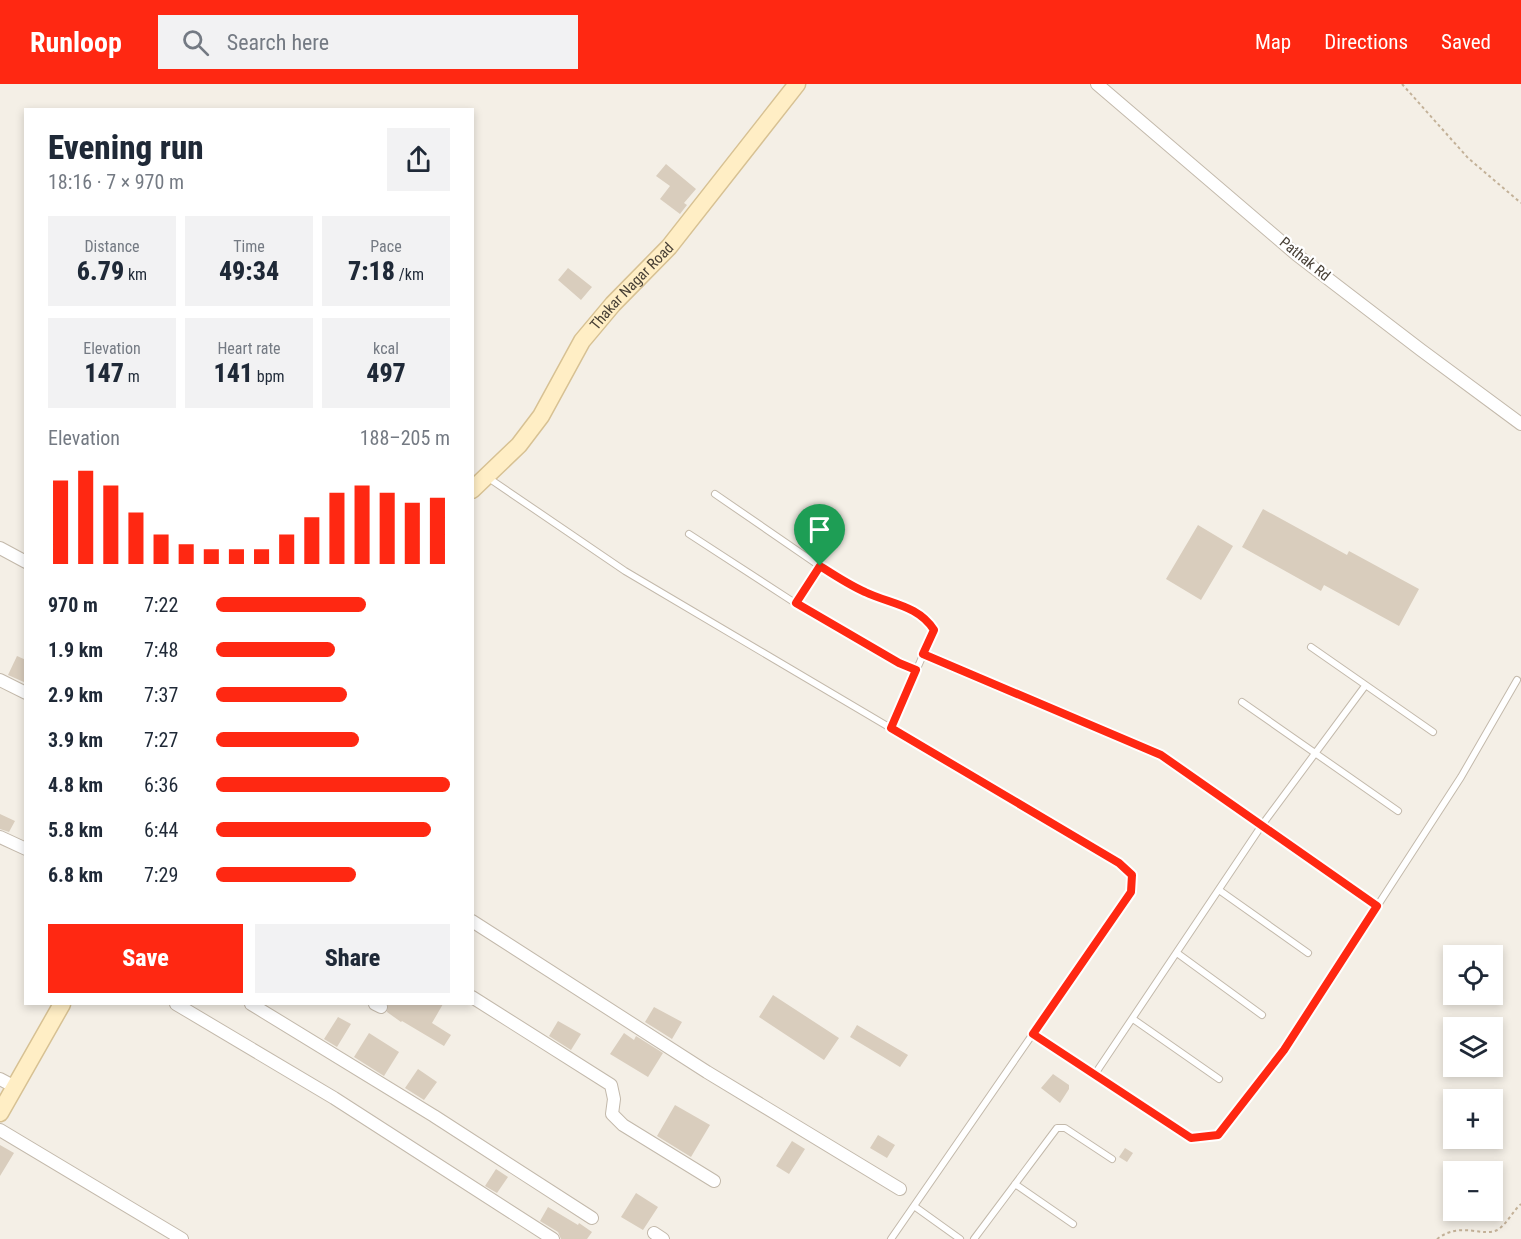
<!DOCTYPE html>
<html lang="en">
<head>
<meta charset="utf-8">
<style>
	:root { --surface:#fff; --page:#f2f2f3; --text:#1f2937; --muted:#747a83; --accent:#ff2812 }
	body { margin:0; font-family:"Roboto Condensed",sans-serif; background:var(--page); color:var(--text); height:100vh; display:flex; flex-direction:column; font-size:22px; white-space:nowrap }
	* { box-sizing:border-box; margin:0 }
	p { font-size:20px; color:var(--muted) }
	.icon { flex:none; width:33px; height:33px; fill:none; stroke:currentColor; stroke-width:2; stroke-linecap:round; stroke-linejoin:round }
	.map { position:relative; flex:1; overflow:hidden }
	.details { position:absolute; left:24px; top:24px; width:450px; height:897px; display:flex; flex-direction:column; background:var(--surface); border-radius:0px; box-shadow:0 3px 9px #0003 }
	.details>* { flex:none }
	.controls { position:absolute; left:1443px; top:861px; display:grid; gap:12px }
	.controls a { display:grid; place-items:center; width:60px; height:60px; border-radius:0px; background:var(--surface); box-shadow:0 3px 9px #0003; font-size:30px }
	.pin { position:absolute; display:grid; place-items:center; width:51px; height:51px; color:#fff; margin:-62px -26px; border-radius:50% 50% 50% 0; rotate:-45deg; box-shadow:0 0 6px #0007 }
	.pin .icon { rotate:45deg }
	.round { display:grid; place-items:center; flex:none; width:63px; height:63px; border-radius:0px; background:var(--page) }
	.headline { display:flex; align-items:center; justify-content:space-between; height:102px; padding:0 24px }
	h1 { font-size:33px; font-weight:800; line-height:45px }
	.stats { display:grid; grid-template-columns:repeat(3,1fr); gap:9px; height:102px; padding:6px 24px }
	.stats div { display:grid; align-content:center; border-radius:0px; background:var(--page); text-align:center }
	.stats b { font-size:26px; font-weight:800 }
	.stats small { font-size:16px; font-weight:400 }
	.stats p { font-size:16px }
	.chart { height:168px; padding:12px 24px }
	.chart p { display:flex; justify-content:space-between }
	.chart svg { width:100%; height:108px; margin-top:6px; stroke:var(--accent); stroke-width:6 }
	.primary-button { display:flex; gap:12px; margin-top:auto; padding:12px 24px }
	.primary-button a { flex:1; height:69px; border-radius:0px; background:var(--accent); color:#fff; font-size:24px; font-weight:800; line-height:69px; text-align:center }
	.primary-button a+a { background:var(--page); color:var(--text) }
	ul { padding:0 24px; list-style:none; font-size:20px }
	li { display:grid; grid-template-columns:96px 72px 1fr; align-items:center; height:45px }
	li i { height:15px; border-radius:8px; background:var(--accent) }
	header { display:flex; align-items:center; gap:36px; box-sizing:border-box; height:84px; padding:0 30px; background:var(--accent); color:#fff }
	header strong { font-size:28px }
	nav { display:flex; gap:33px; margin-inline-start:auto; font-size:21px }
	.search { width:420px; height:54px; background:var(--page); display:flex; align-items:center; gap:15px; box-sizing:border-box; padding:0 21px; border-radius:0px; color:var(--muted); font-size:22px }
	.map>svg:first-child { display:block }
	.building { fill:#d9cdbd }
	.lines { fill:none; stroke-linecap:round; stroke-linejoin:round }
	.lane-casing { stroke:#c3b9ab; stroke-width:8 }
	.street-casing { stroke:#c3b9ab; stroke-width:14 }
	.secondary-casing { stroke:#d7c193; stroke-width:19 }
	.path { stroke:#c3b198; stroke-width:2; stroke-dasharray:3 3; stroke-linecap:butt }
	.lane { stroke:#fff; stroke-width:6 }
	.street { stroke:#fff; stroke-width:12 }
	.secondary { stroke:#ffeec5; stroke-width:16 }
	.route-casing { stroke:#fff; stroke-width:12 }
	.route { stroke:#ff2812; stroke-width:8 }
	.labels { text-anchor:middle; stroke-width:4.5; stroke-linejoin:round; paint-order:stroke }
	.street-label { font-size:15px; fill:#473f35; stroke:#fff }
</style>
</head>
<body>
<header>
<strong>Runloop</strong>
<div class="search"><svg class="icon" aria-label="search" viewBox="0 0 24 24"><circle cx="10" cy="10" r="6"/><path d="M15 15l6 6"/></svg>Search here</div>
<nav><a>Map</a><a>Directions</a><a>Saved</a></nav>
</header>
<div class="map">
<svg width="1521" height="1155" viewBox="0 0 1521 1155">
	<rect width="100%" height="100%" fill="#f4efe6"/>
	<path class="building" d="M666,80L696,105L684,119L687,121L680,130L660,115L670,102L656,92Z
		M568,184L592,203L581,216L558,196Z
		M1263,425L1347,471L1349,467L1419,505L1399,542L1324,501L1321,507L1242,463Z
		M1198,441L1233,462L1201,516L1166,495Z
		M17,572L26,576V599L8,591Z
		M0,730L15,737L9,748L0,745Z
		M773,911L839,954L824,976L759,933Z
		M388,920H443L432,939L451,951L444,962L402,937L401,938L387,928Z
		M654,923L682,938L672,955L645,938Z
		M338,933L351,940L337,963L324,955Z
		M558,937L581,950L571,966L549,952Z
		M857,941L908,971L900,983L850,953Z
		M369,949L399,968L384,992L354,973Z
		M624,949L634,956L636,952L663,969L648,993L610,970Z
		M418,985L437,998L424,1016L405,1004Z
		M1053,990L1069,1001V1005L1060,1019L1041,1004Z
		M675,1021L710,1041L691,1073L657,1052Z
		M878,1051L895,1061L887,1074L870,1064Z
		M792,1057L805,1065L789,1090L776,1082Z
		M0,1061L14,1069L0,1092Z
		M1125,1064L1133,1069L1127,1078L1119,1073Z
		M496,1085L508,1093L497,1109L485,1102Z
		M636,1109L658,1123L643,1146L621,1133Z
		M548,1123L578,1141L579,1139L592,1148L587,1155H561L558,1148L540,1137Z"/>
	<g class="lines">
		<defs>
			<path id="lane" d="M487,393L625,487L1119,779L1132,791L1131,808L891,1155
				M715,410L824,485L864,508L918,529L928,537L934,546L891,644
				M689,450L792,517L899,579L916,586
				M796,519L820,482
				M1311,563L1433,648
				M923,570L1161,671L1377,822
				M1242,618L1398,727
				M1219,806L1308,869
				M1177,869L1262,931
				M1133,935L1219,995
				M1033,950L1191,1054L1218,1051L1284,966L1461,693L1517,596
				M1095,990L1262,741L1365,602
				M1015,1100L1073,1140
				M914,1122L960,1155
				M974,1155L1057,1044H1065L1112,1075"/>
			<path id="street" d="M1097,0L1297,171L1421,266L1521,340
				M0,464L26,478
				M0,596L26,609
				M0,753L26,765
				M472,837L707,988L900,1105
				M472,913L611,1001L614,1015L612,1030L623,1041L714,1097
				M176,920L334,1014L553,1155
				M251,920L434,1032L592,1134
				M375,920L381,923
				M0,995L15,1003
				M0,1046L182,1155
				M654,1149L663,1155"/>
			<g id="secondary">
				<path id="s1" d="M472,406L519,361L541,332L582,257L613,220L669,163L797,0"/>
				<path d="M0,1029L62,920"/>
			</g>
		</defs>
		<use href="#lane" class="lane-casing"/>
		<use href="#street" class="street-casing"/>
		<use href="#secondary" class="secondary-casing"/>
		<path class="path" d="M1402,0L1468,74L1521,119
			M1437,1155C1462,1136 1483,1155 1499,1145C1508,1138 1513,1127 1521,1120"/>
		<use href="#lane" class="lane"/>
		<use href="#street" class="street"/>
		<use href="#secondary" class="secondary"/>
	</g>
	<g class="lines">
		<defs>
			<path id="route" d="M820,482C834,491 849,501 865,508C890,520 918,521 934,546L923,570L1161,671L1377,822L1284,966L1218,1051L1191,1054L1033,950L1131,808L1132,791L1119,779L891,644L916,586L899,579L796,519Z"/>
		</defs>
		<use href="#route" class="route-casing"/>
		<use href="#route" class="route"/>
	</g>
	<g class="labels">
		<g class="street-label">
			<text transform="translate(1305 175) rotate(39)" y="5">Pathak Rd</text>
			<text dy="5" stroke="none"><textPath href="#s1" startOffset="261">Thakar Nagar Road</textPath></text>
		</g>
	</g>
</svg>
<div class="controls">
<a><svg class="icon" aria-label="locate" viewBox="0 0 24 24"><circle cx="12" cy="12" r="6"/><path d="M12 2v4M12 18v4M2 12h4M18 12h4"/></svg></a>
<a><svg class="icon" aria-label="layers" viewBox="0 0 24 24"><path d="M12 4l9 5-9 5-9-5zM3 14l9 5 9-5"/></svg></a>
<a>+</a>
<a>−</a>
</div>
<div class="pin" style="left:820px;top:482px;background:#1e9e55"><svg class="icon" aria-label="arrive" viewBox="0 0 24 24"><path d="M6 21V4h12l-3 4 3 4H6"/></svg></div>
<section class="details">
<div class="headline"><div><h1>Evening run</h1><p>18:16 · 7 × 970 m</p></div><a class="round"><svg class="icon" aria-label="share" viewBox="0 0 24 24"><path d="M12 15V3M7 8l5-5 5 5M5 13v7h14v-7"/></svg></a></div>
<div class="stats">
<div><p>Distance</p><b>6.79<small> km</small></b></div>
<div><p>Time</p><b>49:34</b></div>
<div><p>Pace</p><b>7:18<small> /km</small></b></div>
</div>
<div class="stats">
<div><p>Elevation</p><b>147<small> m</small></b></div>
<div><p>Heart rate</p><b>141<small> bpm</small></b></div>
<div><p>kcal</p><b>497</b></div>
</div>
<div class="chart"><p><span>Elevation</span>188–205 m</p>
<svg viewBox="0 0 160 44" preserveAspectRatio="none"><path d="M5 44V10M15 44V6M25 44V12M35 44V23M45 44V32M55 44V36M65 44V38M75 44V38M85 44V38M95 44V32M105 44V25M115 44V15M125 44V12M135 44V15M145 44V19M155 44V17"/></svg>
</div>
<ul>
<li><b>970 m</b>7:22<i style="width:64%"></i></li>
<li><b>1.9 km</b>7:48<i style="width:51%"></i></li>
<li><b>2.9 km</b>7:37<i style="width:56%"></i></li>
<li><b>3.9 km</b>7:27<i style="width:61%"></i></li>
<li><b>4.8 km</b>6:36<i style="width:100%"></i></li>
<li><b>5.8 km</b>6:44<i style="width:92%"></i></li>
<li><b>6.8 km</b>7:29<i style="width:60%"></i></li>
</ul>
<div class="primary-button"><a>Save</a><a>Share</a></div>
</section>
</div>
</body>
</html>
